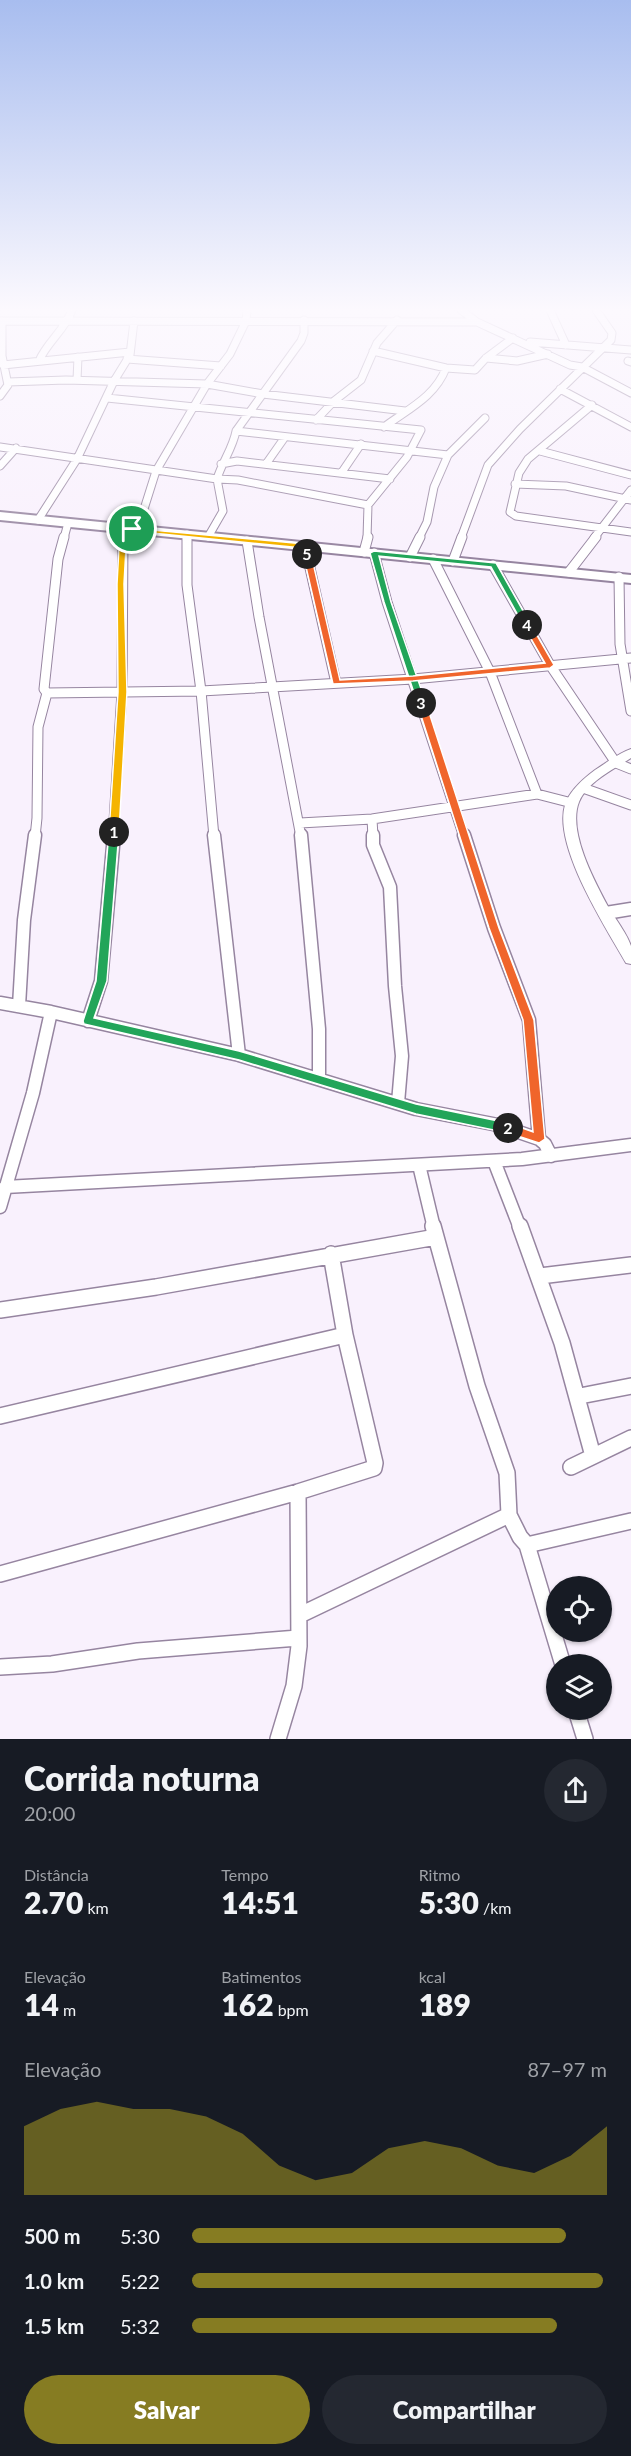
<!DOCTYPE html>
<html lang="pt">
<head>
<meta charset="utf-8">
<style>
	:root { --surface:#171b24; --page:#242831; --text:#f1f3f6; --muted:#9ea1a6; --accent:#867c22 }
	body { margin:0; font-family:Lato,sans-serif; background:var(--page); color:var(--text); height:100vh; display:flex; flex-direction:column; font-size:22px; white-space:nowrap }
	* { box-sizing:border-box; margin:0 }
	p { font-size:20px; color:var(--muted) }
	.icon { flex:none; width:33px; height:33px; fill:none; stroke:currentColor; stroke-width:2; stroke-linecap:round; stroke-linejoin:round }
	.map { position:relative; height:1739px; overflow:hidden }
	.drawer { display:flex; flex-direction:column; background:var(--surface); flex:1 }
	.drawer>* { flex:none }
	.buttons { position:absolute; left:546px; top:1576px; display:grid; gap:12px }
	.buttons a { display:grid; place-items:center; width:66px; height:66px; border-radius:50%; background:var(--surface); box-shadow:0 2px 4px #0004; font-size:30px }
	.pin { position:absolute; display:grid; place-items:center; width:51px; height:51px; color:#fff; margin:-26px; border:3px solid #fff; border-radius:50%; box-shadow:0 2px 6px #0007 }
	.km { position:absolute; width:30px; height:30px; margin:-15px; border-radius:50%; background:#222; color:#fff; font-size:16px; line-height:30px; text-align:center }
	.round { display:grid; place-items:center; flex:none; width:63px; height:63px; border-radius:32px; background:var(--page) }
	.overview { display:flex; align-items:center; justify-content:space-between; height:102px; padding:0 24px }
	h1 { font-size:33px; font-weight:800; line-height:45px }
	.metrics { display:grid; grid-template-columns:repeat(3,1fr); gap:9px; height:102px; padding:6px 24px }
	.metrics div { display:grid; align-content:center }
	.metrics b { font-size:30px; font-weight:800 }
	.metrics small { font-size:16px; font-weight:400 }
	.metrics p { font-size:16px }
	.chart { height:168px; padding:12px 24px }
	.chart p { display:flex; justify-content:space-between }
	.chart svg { width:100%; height:108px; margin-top:6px; fill:var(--accent); opacity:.7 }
	.button { display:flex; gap:12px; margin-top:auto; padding:12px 24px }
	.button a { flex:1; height:69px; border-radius:36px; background:var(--accent); color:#fff; font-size:24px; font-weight:800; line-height:69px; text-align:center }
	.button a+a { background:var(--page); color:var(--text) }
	ul { padding:0 24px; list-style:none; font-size:20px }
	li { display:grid; grid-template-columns:96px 72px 1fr; align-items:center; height:45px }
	li i { height:15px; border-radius:8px; background:var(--accent) }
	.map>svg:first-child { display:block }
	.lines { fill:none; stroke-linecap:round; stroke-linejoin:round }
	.street-far3-casing { stroke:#9685a0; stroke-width:9 }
	.street-far2-casing { stroke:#9685a0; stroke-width:11 }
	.street-far1-casing { stroke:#9685a0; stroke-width:15 }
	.street-casing { stroke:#9685a0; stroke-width:18 }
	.secondary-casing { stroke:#9685a0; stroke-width:2 }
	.primary-casing { stroke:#9685a0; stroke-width:4 }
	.street-far3 { stroke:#fff; stroke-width:7 }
	.street-far2 { stroke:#fff; stroke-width:9 }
	.street-far1 { stroke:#fff; stroke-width:12 }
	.street { stroke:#fff; stroke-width:15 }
	.secondary { fill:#fff; fill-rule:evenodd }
	.primary { fill:#fff; fill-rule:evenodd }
	.split-1 { fill:#f5b400; stroke:#fff; stroke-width:1.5 }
	.split-2 { fill:#22a559; stroke:#fff; stroke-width:1.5 }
	.split-3 { fill:#f0652b; stroke:#fff; stroke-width:1.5 }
	.split-4 { fill:#22a559; stroke:#fff; stroke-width:1.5 }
	.split-5 { fill:#f0652b; stroke:#fff; stroke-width:1.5 }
	.split-6 { fill:#f5b400; stroke:#fff; stroke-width:1.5 }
</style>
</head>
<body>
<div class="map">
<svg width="631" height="1739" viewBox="0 0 631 1739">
	<rect width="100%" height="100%" fill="#f9f1fd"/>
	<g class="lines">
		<defs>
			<path id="street-far3" d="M461,310L477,322
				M550,310L566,345
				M304,320V333L301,341L236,431C233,448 222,462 217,479L238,480L368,505
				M0,321L477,322L570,365L582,367L631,393
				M530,342L631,350
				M373,351L446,368L475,370L486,358L513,338
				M486,358L517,361L548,354
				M127,359L221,366
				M39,361C47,342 65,330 72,310
				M628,361L631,362
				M3,365L130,352
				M77,380L78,357
				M8,382L66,380L207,384L263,394L405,411
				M560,389L631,427
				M0,396L8,385L2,356V321
				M107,398L421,430L407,457L368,505L367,538
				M592,405L528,459L519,473L510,512L516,516L631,532
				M316,420L334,401L361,380L377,343L397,320
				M384,427C408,409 435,397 446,368
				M236,431L448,455L434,487L427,522L419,538
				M0,447L217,479L223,511L208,537
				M540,451L631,475
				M448,455L485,418
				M221,464L237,461L390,479
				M266,464L285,437
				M0,466L16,448
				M342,472L361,444
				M515,484L566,486L631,500
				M38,520L77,459L114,381L130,355L134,321
				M132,529L144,509L156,471L207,384L230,354L246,321L247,310
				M187,534V538
				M64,538L68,523
				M123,538V528
				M461,538L488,465L520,429L611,340L612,333L596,310
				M594,538L631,490"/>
			<path id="street-far2" d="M187,537V585L201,691L214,837
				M247,541L259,617L301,837
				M305,546L336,683
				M364,552L368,537
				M374,553L387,602L464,837
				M410,557L420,537
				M433,559L490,672L537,794
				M453,561L462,537
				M493,565L550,665L616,763L631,769
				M569,572L596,537
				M619,577L620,644L631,711
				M47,693L201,691L413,679L631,658
				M583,788L631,805
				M372,819L373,837
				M300,823L372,819L537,794L572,803
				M35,837L37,818L38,727L47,693L44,689L58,559L64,537
				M113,837L122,692L123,537"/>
			<path id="street-far1" d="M214,835L239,1055
				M301,835L319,1029V1079
				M373,835V845L390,887L395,986L402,1056L398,1103
				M464,835L494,928L529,1020L539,1139
				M606,913L631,909
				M0,1003L51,1012L239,1055L416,1109L498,1125L539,1139L545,1144L551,1156
				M19,1006L24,920L35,835
				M88,1021L101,981L114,835
				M494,1161L520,1228
				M419,1165L434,1228
				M5,1187L522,1159L631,1145
				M0,1207L33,1093L51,1012"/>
			<path id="street" d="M433,1226L477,1386L507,1473L509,1515L520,1537L527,1545L563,1665
				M520,1226L562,1343L593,1456
				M540,1276L631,1265
				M0,1310L156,1287L436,1237
				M580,1396L631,1386
				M0,1416L345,1335
				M571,1467L631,1438
				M527,1545L631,1521
				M0,1574L298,1492L374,1468L375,1463L345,1335L331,1254
				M300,1615L509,1515
				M0,1667L52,1664L138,1651L298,1638
				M576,1710L585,1739
				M278,1739L294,1686L299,1646L298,1492"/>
			<path id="secondary" d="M631,749V758C614,769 587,782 579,802C567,832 596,884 610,910C617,921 627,934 631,946C631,951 631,959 631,964L626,963C605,926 553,846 565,805C569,791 583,779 595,770C606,763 619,753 631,749Z"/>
			<path id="primary" d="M0,512L631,575V583L0,520Z"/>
		</defs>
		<use href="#street-far3" class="street-far3-casing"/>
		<use href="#street-far2" class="street-far2-casing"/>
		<use href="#street-far1" class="street-far1-casing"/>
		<use href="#street" class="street-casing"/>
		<use href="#secondary" class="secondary-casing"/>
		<use href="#primary" class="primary-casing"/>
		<use href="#street-far3" class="street-far3"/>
		<use href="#street-far2" class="street-far2"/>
		<use href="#street-far1" class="street-far1"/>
		<use href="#street" class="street"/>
		<use href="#secondary" class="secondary"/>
		<use href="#primary" class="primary"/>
	</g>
	<linearGradient id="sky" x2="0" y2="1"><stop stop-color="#a8bdef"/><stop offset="0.56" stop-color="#fcf9fe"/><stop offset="1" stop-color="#fcf9fe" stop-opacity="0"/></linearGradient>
	<rect width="631" height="553" fill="url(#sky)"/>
	<path class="split-1" d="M123,526L136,529L127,530L124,584L127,692L119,832L114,835L109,832L118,692L117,584L120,528Z"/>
	<path class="split-2" d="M114,829L119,832L107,981L94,1018L239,1051L416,1104L508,1123L512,1124V1131L508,1133L416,1114L239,1060L84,1024L83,1021L96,981L109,832Z"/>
	<path class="split-3" d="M421,701L426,703L499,928L534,1020L545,1139L539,1143L503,1131L502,1128L508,1123L533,1132L523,1020L489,928L417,703Z"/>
	<path class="split-4" d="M374,551L496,563L531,625L524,626L491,567L379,556L391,602L426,703L418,705L384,602L370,553Z"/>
	<path class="split-5" d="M307,552L311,554L340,680L413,676L545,663L523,625L527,622L531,625L554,665L550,668L413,681L333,684L303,554Z"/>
	<path class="split-6" d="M130,528L305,544L309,546L311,554L304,555L302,548L132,531Z"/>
</svg>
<div class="buttons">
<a><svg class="icon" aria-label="locate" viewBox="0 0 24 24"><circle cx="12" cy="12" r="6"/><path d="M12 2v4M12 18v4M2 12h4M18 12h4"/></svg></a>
<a><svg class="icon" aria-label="layers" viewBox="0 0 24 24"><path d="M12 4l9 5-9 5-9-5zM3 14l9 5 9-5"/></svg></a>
</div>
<div class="pin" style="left:132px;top:529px;background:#1e9e55"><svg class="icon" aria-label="arrive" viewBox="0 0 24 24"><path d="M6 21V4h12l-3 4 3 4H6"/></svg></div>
<b class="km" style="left:114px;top:832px">1</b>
<b class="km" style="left:508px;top:1128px">2</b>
<b class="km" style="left:421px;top:703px">3</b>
<b class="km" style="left:527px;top:625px">4</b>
<b class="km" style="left:307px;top:554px">5</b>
</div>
<section class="drawer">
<div class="overview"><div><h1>Corrida noturna</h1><p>20:00</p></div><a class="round"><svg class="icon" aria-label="share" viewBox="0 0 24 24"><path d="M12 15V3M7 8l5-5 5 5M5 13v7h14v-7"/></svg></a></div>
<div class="metrics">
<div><p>Distância</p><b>2.70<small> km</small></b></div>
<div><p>Tempo</p><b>14:51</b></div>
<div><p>Ritmo</p><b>5:30<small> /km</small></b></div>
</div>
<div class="metrics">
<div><p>Elevação</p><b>14<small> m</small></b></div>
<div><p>Batimentos</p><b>162<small> bpm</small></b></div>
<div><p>kcal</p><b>189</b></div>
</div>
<div class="chart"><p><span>Elevação</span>87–97 m</p>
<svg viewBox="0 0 160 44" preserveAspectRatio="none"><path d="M0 44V16L10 9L20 6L30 9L40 9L50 12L60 19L70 32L80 38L90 35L100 25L110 22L120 25L130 32L140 35L150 28L160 16V44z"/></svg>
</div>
<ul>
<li><b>500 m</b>5:30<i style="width:90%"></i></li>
<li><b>1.0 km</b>5:22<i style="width:99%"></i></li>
<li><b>1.5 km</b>5:32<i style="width:88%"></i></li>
</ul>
<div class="button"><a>Salvar</a><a>Compartilhar</a></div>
</section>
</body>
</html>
